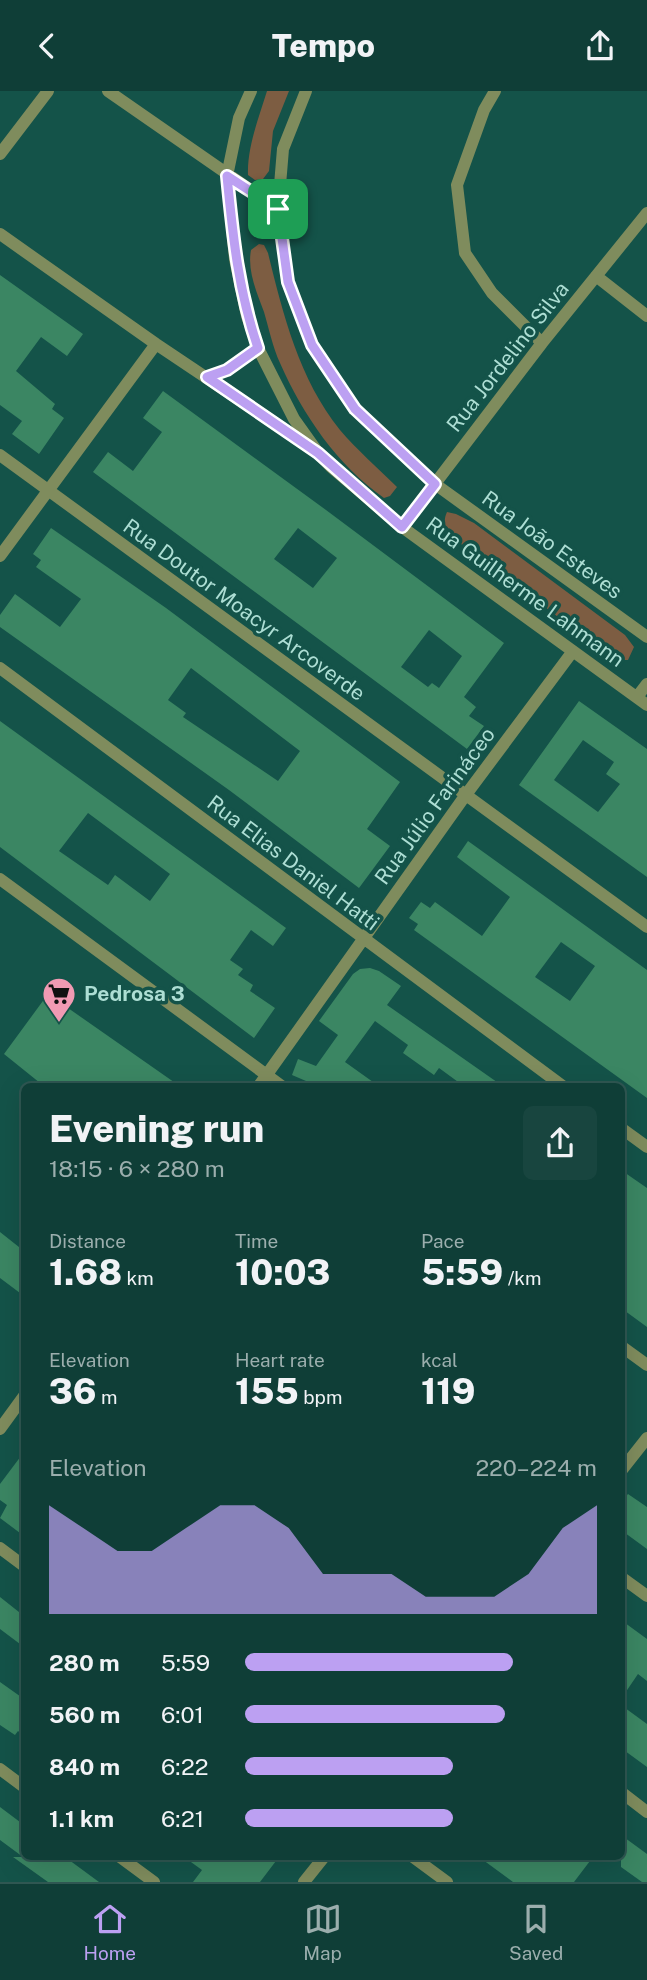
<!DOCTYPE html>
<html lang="en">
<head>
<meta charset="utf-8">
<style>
	:root { --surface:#0f3e37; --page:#18453f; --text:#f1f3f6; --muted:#9baead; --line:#2f5752; --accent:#bca0f2 }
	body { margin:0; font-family:"Public Sans",sans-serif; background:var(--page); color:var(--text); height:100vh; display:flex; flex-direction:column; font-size:26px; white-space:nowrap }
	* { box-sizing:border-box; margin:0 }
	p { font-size:23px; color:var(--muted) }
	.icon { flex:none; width:38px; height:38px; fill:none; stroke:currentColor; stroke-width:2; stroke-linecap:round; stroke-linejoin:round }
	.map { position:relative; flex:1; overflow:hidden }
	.details { position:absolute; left:21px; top:992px; width:604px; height:777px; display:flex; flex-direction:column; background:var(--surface); border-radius:10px; box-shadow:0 7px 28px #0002,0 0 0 2px var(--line) }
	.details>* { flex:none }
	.pin { position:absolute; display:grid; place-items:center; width:60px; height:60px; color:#fff; margin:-30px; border-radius:14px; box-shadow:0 4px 10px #0006 }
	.round { display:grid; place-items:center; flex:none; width:74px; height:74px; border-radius:10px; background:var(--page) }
	.summary { display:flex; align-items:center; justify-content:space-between; height:119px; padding:0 28px }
	h1 { font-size:38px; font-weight:800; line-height:52px }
	.figures { display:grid; grid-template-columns:repeat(3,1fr); gap:10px; height:119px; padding:7px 28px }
	.figures div { display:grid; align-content:center }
	.figures b { font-size:35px; font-weight:800 }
	.figures small { font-size:19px; font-weight:400 }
	.figures p { font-size:19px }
	.chart { height:196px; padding:14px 28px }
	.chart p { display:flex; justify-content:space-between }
	.chart svg { width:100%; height:126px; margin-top:7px; fill:var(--accent); opacity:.7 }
	ul { padding:0 28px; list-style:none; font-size:23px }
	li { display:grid; grid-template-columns:112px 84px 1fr; align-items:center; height:52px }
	li i { height:18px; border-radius:9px; background:var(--accent) }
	header { display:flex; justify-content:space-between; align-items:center; height:91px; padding:0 28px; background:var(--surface); font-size:32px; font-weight:800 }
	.menu { display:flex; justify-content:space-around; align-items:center; height:98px; border-top:2px solid var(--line); background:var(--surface); font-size:19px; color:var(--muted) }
	.menu a { display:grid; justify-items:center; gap:4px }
	.menu .current { color:var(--accent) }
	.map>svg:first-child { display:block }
	.green { fill:#7d5d42 }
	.building { fill:#3b8663; fill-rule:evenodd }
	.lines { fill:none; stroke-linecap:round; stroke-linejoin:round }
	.minor { stroke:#7f8c5d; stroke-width:12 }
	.route-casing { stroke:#fff; stroke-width:14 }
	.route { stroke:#bca0f2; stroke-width:9 }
	.labels { text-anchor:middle; stroke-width:7; stroke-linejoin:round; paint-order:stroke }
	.street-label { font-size:21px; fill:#added4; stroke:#145349 }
	.poi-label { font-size:21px; font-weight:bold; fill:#added4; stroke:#145349; text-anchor:start }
</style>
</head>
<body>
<header><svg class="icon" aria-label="back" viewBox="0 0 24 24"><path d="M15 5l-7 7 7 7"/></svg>Tempo<svg class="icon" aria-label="share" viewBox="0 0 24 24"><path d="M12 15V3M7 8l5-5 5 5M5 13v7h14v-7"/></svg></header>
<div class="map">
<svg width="647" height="1791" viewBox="0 0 647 1791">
	<rect width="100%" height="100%" fill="#145349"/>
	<path class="green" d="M267,0H289L273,40L269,80L263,88L255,89L248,84C247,56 259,26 267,0Z
		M259,153L264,154L268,162C283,223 299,288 340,339C357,359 378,377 397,396L390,405L384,407C337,374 303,324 280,272C273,257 269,238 264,221C257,202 247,180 251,159Z
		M447,421L456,423L474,432L625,544L634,556L628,569H618L610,565L453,447C446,439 442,432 447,421Z"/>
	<path class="building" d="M0,184L83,243L67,265L41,246L16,280L55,313L52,318L64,327L39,363L12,343L22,330L0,314Z
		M163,300L326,419L504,552L464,606L476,616L469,625L484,635L467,658L93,381L108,361L133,380L162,341L143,327ZM298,437L337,467L313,497L274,468ZM429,539L462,565L439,597L432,592L428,596L401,576Z
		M51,437L166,517L400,691L367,738L390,755L359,797L229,699L0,536V524L15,503L60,536L81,508L36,476L41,469L33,463ZM191,577L300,660L278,690L183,626L186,622L168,609Z
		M579,610L647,658V786L519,694ZM583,649L614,671L606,683L620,693L598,721L554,689Z
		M0,630L286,837L273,855L251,839L230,869L243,878L238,884L253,894L250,900L275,917L254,947L0,756ZM88,722L170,783L150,810L115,784L108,794L59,760Z
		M468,750L647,879V1007L414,839L418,833L409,827L421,811L430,817L435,811L482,845L510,806L457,766ZM561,851L595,875L570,910L535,886Z
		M370,877L379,880L401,895L387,914L504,996H465L439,977L434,984L403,962L408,954L375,930L345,971L380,996H320L292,984L298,968L316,975L338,944L319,930L353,883L360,878Z
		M48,903L181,996H45L4,963Z
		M621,1079L647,1097V1236L621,1217Z
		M0,1141L24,1160V1205L0,1187Z
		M24,1361V1445L0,1427L7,1414L0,1409V1393Z
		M628,1403L647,1416V1458L621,1439V1411Z
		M0,1506L24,1525V1556L0,1538Z
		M621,1529L647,1548V1590L638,1583L621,1608Z
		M0,1591L24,1608V1645L18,1640L15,1644L0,1634Z
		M621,1614L647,1633V1676L621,1657Z
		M0,1716L24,1734V1766H65L99,1791H48L13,1766H23L0,1749Z
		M621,1744L647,1763V1791H642L621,1776Z
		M184,1766H279L260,1791H193L202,1779Z
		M479,1766H593L574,1791H513Z"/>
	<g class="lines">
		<path class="minor" d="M108,0L278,118
			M251,0L239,27L227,85L235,168L247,225L258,257L294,328L319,363L331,376L402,436L647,614
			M306,0L283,58L278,118L288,191L312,254L355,318L435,393L647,546
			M495,0L484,19L457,94L465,162L492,202L542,252
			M0,63L48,0
			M0,143L156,253L311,357
			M596,185L647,225
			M207,286L227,279L258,257
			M0,364L647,836
			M402,436L542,252L647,122
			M0,465L156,253
			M0,577L564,996
			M637,606L647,593
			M0,788L283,996
			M258,996L465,705L573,560
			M621,1037L647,1056
			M621,1255L647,1274
			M0,1338L24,1305
			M621,1380L647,1347
			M0,1457L24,1475
			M621,1486L647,1505
			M0,1678L24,1696
			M621,1701L647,1721
			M120,1766L154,1791
			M413,1766L447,1791
			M304,1791L324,1766"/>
	</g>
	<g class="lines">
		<defs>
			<path id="route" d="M227,85L278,118L288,191L312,254L355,318L435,393L402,436L318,362L207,286L227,279L258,257C238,198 233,146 227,85Z"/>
		</defs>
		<use href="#route" class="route-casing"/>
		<use href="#route" class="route"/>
	</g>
	<defs>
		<symbol id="supermarket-pin" viewBox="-11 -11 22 30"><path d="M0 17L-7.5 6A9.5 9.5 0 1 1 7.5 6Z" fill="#f19ab3" stroke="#145349"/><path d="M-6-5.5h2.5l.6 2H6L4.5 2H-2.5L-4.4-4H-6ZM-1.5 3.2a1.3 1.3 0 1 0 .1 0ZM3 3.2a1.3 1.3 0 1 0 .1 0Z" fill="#111"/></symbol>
	</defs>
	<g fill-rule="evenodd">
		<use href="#supermarket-pin" x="40" y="884" width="38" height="52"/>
	</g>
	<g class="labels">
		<g class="street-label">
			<text transform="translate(508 266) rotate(-52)" y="7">Rua Jordelino Silva</text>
			<text transform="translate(552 454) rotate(36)" y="7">Rua João Esteves</text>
			<text transform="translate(525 501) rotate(36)" y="7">Rua Guilherme Lahmann</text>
			<text transform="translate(244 519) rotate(36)" y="7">Rua Doutor Moacyr Arcoverde</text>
			<text transform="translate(435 715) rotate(-54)" y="7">Rua Júlio Farináceo</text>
			<text transform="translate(293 772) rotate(37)" y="7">Rua Elias Daniel Hatti</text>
		</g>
		<g class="poi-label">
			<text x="84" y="910">Pedrosa 3</text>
		</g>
	</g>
</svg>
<div class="pin" style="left:278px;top:118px;background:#1e9e55"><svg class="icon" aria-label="arrive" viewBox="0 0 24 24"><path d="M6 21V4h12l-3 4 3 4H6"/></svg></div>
<section class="details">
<div class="summary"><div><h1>Evening run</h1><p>18:15 · 6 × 280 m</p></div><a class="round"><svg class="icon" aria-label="share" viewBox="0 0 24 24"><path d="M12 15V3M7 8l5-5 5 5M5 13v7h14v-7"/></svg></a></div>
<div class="figures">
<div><p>Distance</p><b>1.68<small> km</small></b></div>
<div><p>Time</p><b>10:03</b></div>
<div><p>Pace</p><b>5:59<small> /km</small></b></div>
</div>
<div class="figures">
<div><p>Elevation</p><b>36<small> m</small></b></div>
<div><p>Heart rate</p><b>155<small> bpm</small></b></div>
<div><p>kcal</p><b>119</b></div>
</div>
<div class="chart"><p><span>Elevation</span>220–224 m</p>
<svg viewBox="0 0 160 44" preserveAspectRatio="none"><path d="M0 44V6L10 14L20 22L30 22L40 14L50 6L60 6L70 14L80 30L90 30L100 30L110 38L120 38L130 38L140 30L150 14L160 6V44z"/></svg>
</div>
<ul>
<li><b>280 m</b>5:59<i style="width:76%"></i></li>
<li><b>560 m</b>6:01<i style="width:74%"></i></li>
<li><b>840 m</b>6:22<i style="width:59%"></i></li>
<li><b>1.1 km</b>6:21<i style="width:59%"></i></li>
</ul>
</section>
</div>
<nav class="menu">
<a class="current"><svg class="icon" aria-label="home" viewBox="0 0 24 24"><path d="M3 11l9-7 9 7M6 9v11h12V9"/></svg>Home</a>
<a><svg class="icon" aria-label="map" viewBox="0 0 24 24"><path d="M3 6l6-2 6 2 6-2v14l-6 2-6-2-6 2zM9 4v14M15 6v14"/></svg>Map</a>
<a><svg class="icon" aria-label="saved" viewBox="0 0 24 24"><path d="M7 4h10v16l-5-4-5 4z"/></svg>Saved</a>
</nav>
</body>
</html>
